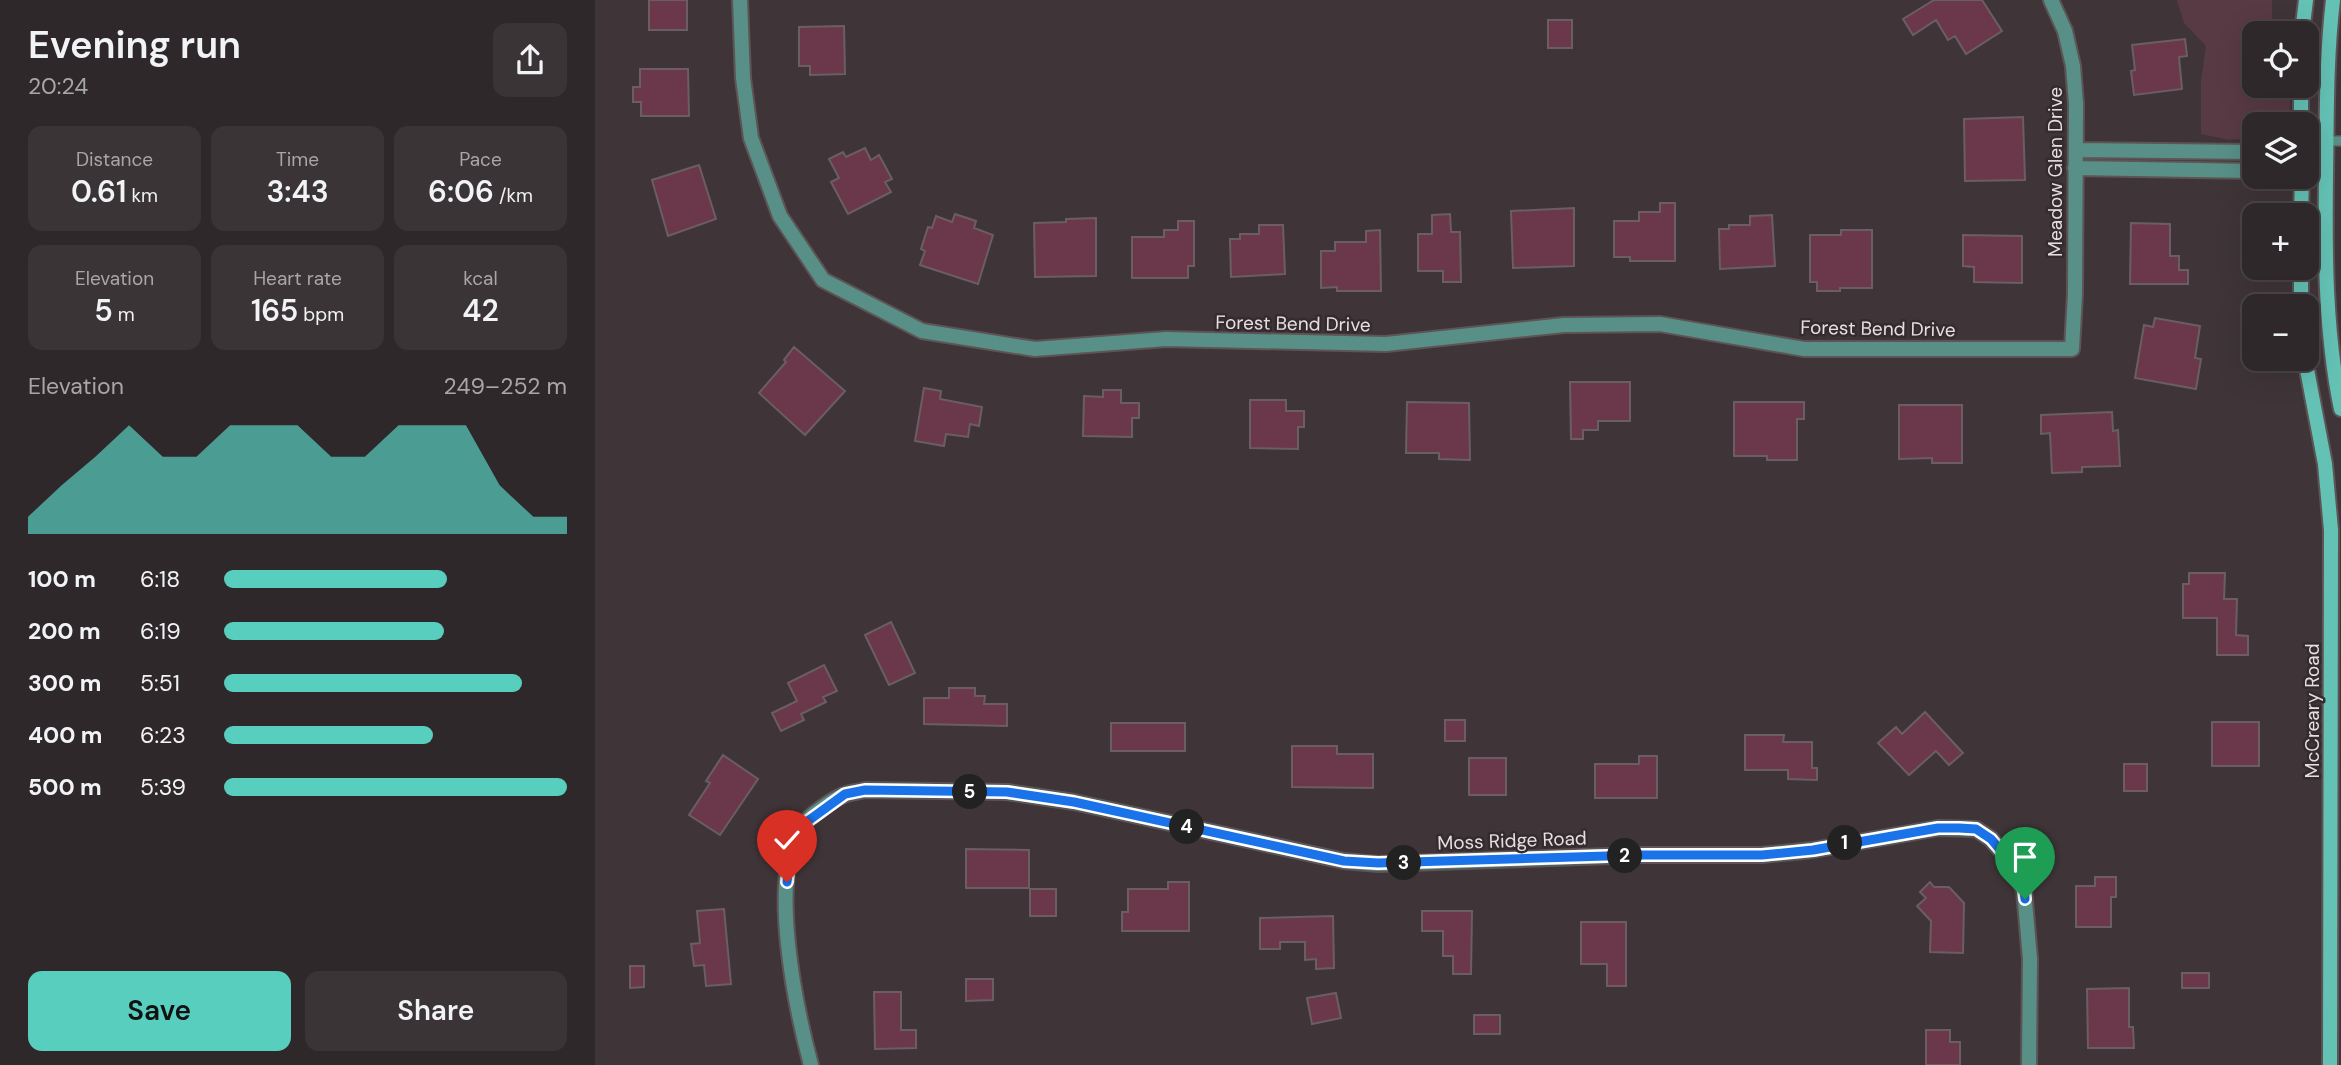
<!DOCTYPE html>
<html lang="en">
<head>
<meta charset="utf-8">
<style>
	:root { --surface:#2f282a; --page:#3b3436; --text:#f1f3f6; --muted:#a7a6a8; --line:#4a4447; --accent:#58cebf }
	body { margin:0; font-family:"DM Sans",sans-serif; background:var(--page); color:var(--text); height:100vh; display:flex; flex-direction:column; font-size:26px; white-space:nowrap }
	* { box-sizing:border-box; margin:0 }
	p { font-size:23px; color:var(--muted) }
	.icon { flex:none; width:38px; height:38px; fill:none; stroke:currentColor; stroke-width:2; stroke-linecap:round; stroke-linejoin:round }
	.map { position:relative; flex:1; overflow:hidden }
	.drawer { display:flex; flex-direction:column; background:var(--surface); width:595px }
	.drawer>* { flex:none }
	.fabs { position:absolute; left:1647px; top:21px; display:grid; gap:14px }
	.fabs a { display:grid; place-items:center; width:77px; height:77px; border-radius:14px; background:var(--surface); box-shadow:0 7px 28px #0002,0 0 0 2px var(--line); font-size:35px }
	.pin { position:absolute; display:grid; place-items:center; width:60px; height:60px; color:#fff; margin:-72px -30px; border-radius:50% 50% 50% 0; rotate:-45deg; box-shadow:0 0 7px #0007 }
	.pin .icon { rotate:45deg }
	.km { position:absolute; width:35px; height:35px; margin:-18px; border-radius:50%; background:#222; color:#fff; font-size:19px; line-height:35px; text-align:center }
	.round { display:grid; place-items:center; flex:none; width:74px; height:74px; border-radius:14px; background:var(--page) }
	.head { display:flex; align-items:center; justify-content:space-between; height:119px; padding:0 28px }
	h1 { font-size:38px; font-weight:600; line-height:52px }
	.stats { display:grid; grid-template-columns:repeat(3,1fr); gap:10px; height:119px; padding:7px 28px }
	.stats div { display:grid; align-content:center; border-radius:14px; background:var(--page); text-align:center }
	.stats b { font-size:30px; font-weight:600 }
	.stats small { font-size:19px; font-weight:400 }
	.stats p { font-size:19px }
	.chart { height:196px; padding:14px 28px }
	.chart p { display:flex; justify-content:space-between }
	.chart svg { width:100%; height:126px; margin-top:7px; fill:var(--accent); opacity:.7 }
	.primary-button { display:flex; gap:14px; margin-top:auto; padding:14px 28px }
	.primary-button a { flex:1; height:80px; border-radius:14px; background:var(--accent); color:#111; font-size:28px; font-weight:600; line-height:80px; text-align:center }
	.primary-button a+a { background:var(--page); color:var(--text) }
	ul { padding:0 28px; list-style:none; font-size:23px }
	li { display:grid; grid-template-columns:112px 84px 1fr; align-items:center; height:52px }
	li i { height:18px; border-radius:9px; background:var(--accent) }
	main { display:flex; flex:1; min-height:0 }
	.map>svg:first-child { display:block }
	.green { fill:#583a44 }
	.building { fill:#6a384a; stroke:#6a5e62; stroke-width:2 }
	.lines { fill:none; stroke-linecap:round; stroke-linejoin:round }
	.service-casing { stroke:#5d5456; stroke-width:12 }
	.minor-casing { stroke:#5d5456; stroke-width:18 }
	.secondary-casing { stroke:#5d5456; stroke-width:18 }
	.service { stroke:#589088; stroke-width:9 }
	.minor { stroke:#589088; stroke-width:14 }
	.secondary { stroke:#64c2b5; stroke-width:14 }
	.route-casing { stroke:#fff; stroke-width:14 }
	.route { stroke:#1a73e8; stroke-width:9 }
	.labels { text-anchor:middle; stroke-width:5; stroke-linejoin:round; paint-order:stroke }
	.street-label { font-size:19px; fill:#e5dfe1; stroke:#352b2e }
</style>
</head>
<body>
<main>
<section class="drawer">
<div class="head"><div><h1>Evening run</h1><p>20:24</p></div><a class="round"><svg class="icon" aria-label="share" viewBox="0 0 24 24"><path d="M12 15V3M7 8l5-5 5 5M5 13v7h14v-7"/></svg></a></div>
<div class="stats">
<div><p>Distance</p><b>0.61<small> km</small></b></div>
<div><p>Time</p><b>3:43</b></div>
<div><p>Pace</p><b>6:06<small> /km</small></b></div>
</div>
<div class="stats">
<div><p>Elevation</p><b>5<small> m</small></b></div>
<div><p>Heart rate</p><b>165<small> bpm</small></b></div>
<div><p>kcal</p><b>42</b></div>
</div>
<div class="chart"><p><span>Elevation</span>249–252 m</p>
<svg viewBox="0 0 160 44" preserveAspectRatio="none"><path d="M0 44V38L10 27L20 17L30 6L40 17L50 17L60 6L70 6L80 6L90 17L100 17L110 6L120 6L130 6L140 27L150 38L160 38V44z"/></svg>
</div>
<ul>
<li><b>100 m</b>6:18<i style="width:65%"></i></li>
<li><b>200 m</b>6:19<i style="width:64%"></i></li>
<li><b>300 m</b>5:51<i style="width:87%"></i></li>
<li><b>400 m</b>6:23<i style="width:61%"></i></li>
<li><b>500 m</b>5:39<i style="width:100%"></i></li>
</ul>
<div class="primary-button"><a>Save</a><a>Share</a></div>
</section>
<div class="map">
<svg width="1746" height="1065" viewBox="0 0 1746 1065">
	<rect width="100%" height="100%" fill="#3f3538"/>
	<path class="green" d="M1582,0H1677V28L1680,33H1659V86H1695V108L1690,124H1659V138L1634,140L1606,134V81L1611,46L1589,23Z"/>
	<path class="building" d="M54,0H92V30H54Z
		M1339,0H1387L1407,31L1371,54L1360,36L1353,40L1341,20L1318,35L1308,19Z
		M953,20H977V48H953Z
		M249,26L250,74L215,75V66H204V27Z
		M1590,39L1592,56L1584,57L1587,89L1539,95L1536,71L1540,70L1537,45Z
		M45,69H93L94,116H46V102H38V87H45Z
		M1428,117L1430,180L1370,181L1369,119Z
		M270,148L276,160L284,155L297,179L290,182L296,192L253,214L236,182L244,178L234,159L248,152L251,157Z
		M104,165L121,219L73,236L57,180Z
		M1065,203H1080V261H1035V257H1019V221H1044V212H1065Z
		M979,208V266L918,268L916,211Z
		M360,214L381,221L379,228L398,235L383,284L325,265L330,251L326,249L333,227L337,228L341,216L357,222Z
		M855,214L856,232H865L866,282H848V271H823V234H837V215Z
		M1177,215L1180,266L1125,269L1124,229H1134V225H1155V216Z
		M501,218V276L440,277L439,223L471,222V219Z
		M583,221H599V266H593V278H537V237H569V230H583Z
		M1536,223L1575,224V256H1584V270H1593V284H1535Z
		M664,225H688L690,274L636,277L635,239H645V234H664Z
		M785,230L786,291H742V287L726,288V251H740V242H771V231Z
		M1246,230H1277V288H1245V291H1222V282H1215V235H1246Z
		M1368,235L1427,236V283L1379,282V267L1368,266Z
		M1560,318L1605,326L1600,358L1606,359L1601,389L1540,378L1549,325L1558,327Z
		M199,347L250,391L210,435L164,393L191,362L189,360Z
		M975,382H1035V421H1003V430H988V439H976Z
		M329,388L346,391L345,399L387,407L384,426L375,424L373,437L351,434L349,446L320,441Z
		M508,390H526V403H544V418H537V437L488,436L489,396L508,397Z
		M655,400H691V411H709V427H703V449L655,448Z
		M812,402L874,403L875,460L844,459V453H811Z
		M1139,402H1209V419H1202V460H1172V456H1139Z
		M1304,405H1367V463H1337V458L1304,459Z
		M1517,412L1518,431L1523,430L1525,466L1487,467V472L1457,473L1455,433L1446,434V415Z
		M1594,573H1630L1629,599H1642L1641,635L1653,636V655H1622V618H1588V584H1594Z
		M296,622L320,673L294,685L270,635Z
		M229,665L242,691L228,697L231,702L206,714L209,720L186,731L177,713L202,701L193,683Z
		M354,688H380V696H390L389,704H412V726L329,724V698H354Z
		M1330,712L1368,753L1354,765L1341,751L1314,775L1283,743L1301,727L1307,734Z
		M850,720H870V741H850Z
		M1617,722H1664V766H1617Z
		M516,723H590V751H516Z
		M1150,735H1189L1188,742H1217V768H1222V780L1193,779V770H1150Z
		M697,746H742V754H778V788L697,787Z
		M128,755L163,779L125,835L94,815L115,783L111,781Z
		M1044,756H1062V798H1000V764H1044Z
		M874,758H911V795H874Z
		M1529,764H1552V791H1529Z
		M371,849L434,850V888H371Z
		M1500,877H1521V897H1516V927H1481V886H1500Z
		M573,882H594V931H527V912H533V889H573Z
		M1335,882L1339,887H1354L1369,903L1368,953L1335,952L1336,921L1322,906L1331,898L1325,892Z
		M435,889H461V916H435Z
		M129,909L136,984L111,986L109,965L99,966L96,944L105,943L102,911Z
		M827,911H877L876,974H858V956H848V931H827Z
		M738,916L739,968L721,969V959L710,960V942H685V949H665V918Z
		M986,922H1031V986H1012V964H986Z
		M35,966H49V987L35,988Z
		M1587,973H1614V988H1587Z
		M371,979H398V1000L371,1001Z
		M1534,988V1027H1538L1539,1048H1493L1492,989Z
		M279,992H306V1030H321V1048L280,1049Z
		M741,993L746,1018L717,1024L712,998Z
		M879,1015H905V1034H879Z
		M1331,1030H1355V1042H1365V1065H1331Z"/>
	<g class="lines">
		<defs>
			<path id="service" d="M1731,141H1746"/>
			<path id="minor" d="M145,0L148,78L156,138L185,216L228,280L327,331L440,349L571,339L791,344L969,325L1065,324L1209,349H1477L1480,294L1481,104L1478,66L1470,31L1456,0
				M1481,150L1659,152
				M1712,152L1731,153
				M1480,168L1659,171
				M1712,172H1731
				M216,1065C201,1009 173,878 206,827C212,817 238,799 249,795C255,792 264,792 270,790L412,792L479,802L749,861L783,864L1045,855H1167L1218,850L1343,828L1381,829L1396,839L1414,860L1429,890L1435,959L1434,1065"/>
			<path id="secondary" d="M1738,0C1731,59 1732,116 1731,175C1730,253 1730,332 1746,409
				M1707,33L1711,0
				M1706,86V124
				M1706,215L1707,177
				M1706,306V268
				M1710,359L1730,464L1736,530L1735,1065"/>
		</defs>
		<use href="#service" class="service-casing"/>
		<use href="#minor" class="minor-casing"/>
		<use href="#secondary" class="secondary-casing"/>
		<use href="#service" class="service"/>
		<use href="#minor" class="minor"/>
		<use href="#secondary" class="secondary"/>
	</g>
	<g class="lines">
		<defs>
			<path id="route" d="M192,882L195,855L206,826L250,794L270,790L412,792L479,802L749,861L783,863L1045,855H1167L1218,850L1343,828H1364L1381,829L1396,839L1414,860L1429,890L1430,899"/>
		</defs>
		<use href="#route" class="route-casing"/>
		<use href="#route" class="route"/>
	</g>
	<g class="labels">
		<g class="street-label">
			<text transform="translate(1460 172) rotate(-90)" y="7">Meadow Glen Drive</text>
			<text transform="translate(698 323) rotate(1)" y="7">Forest Bend Drive</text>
			<text transform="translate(1283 328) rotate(1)" y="7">Forest Bend Drive</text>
			<text transform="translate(1717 711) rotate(-90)" y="7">McCreary Road</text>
			<text transform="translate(917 840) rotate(-2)" y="7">Moss Ridge Road</text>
		</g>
	</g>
</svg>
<div class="fabs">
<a><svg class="icon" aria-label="locate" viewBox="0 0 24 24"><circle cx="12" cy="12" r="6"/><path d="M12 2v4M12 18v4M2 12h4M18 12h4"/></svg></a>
<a><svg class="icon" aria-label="layers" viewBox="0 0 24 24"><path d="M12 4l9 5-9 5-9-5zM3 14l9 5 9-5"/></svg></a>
<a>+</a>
<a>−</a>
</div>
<div class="pin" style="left:1430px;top:899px;background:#1e9e55"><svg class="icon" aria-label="arrive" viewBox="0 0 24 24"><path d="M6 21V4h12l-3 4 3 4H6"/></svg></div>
<div class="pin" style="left:192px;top:882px;background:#d93025"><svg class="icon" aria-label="check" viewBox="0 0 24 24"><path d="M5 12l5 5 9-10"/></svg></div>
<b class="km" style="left:1250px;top:843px">1</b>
<b class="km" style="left:1030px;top:856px">2</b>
<b class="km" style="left:809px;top:863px">3</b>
<b class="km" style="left:592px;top:827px">4</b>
<b class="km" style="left:375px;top:792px">5</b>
</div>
</main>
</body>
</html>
